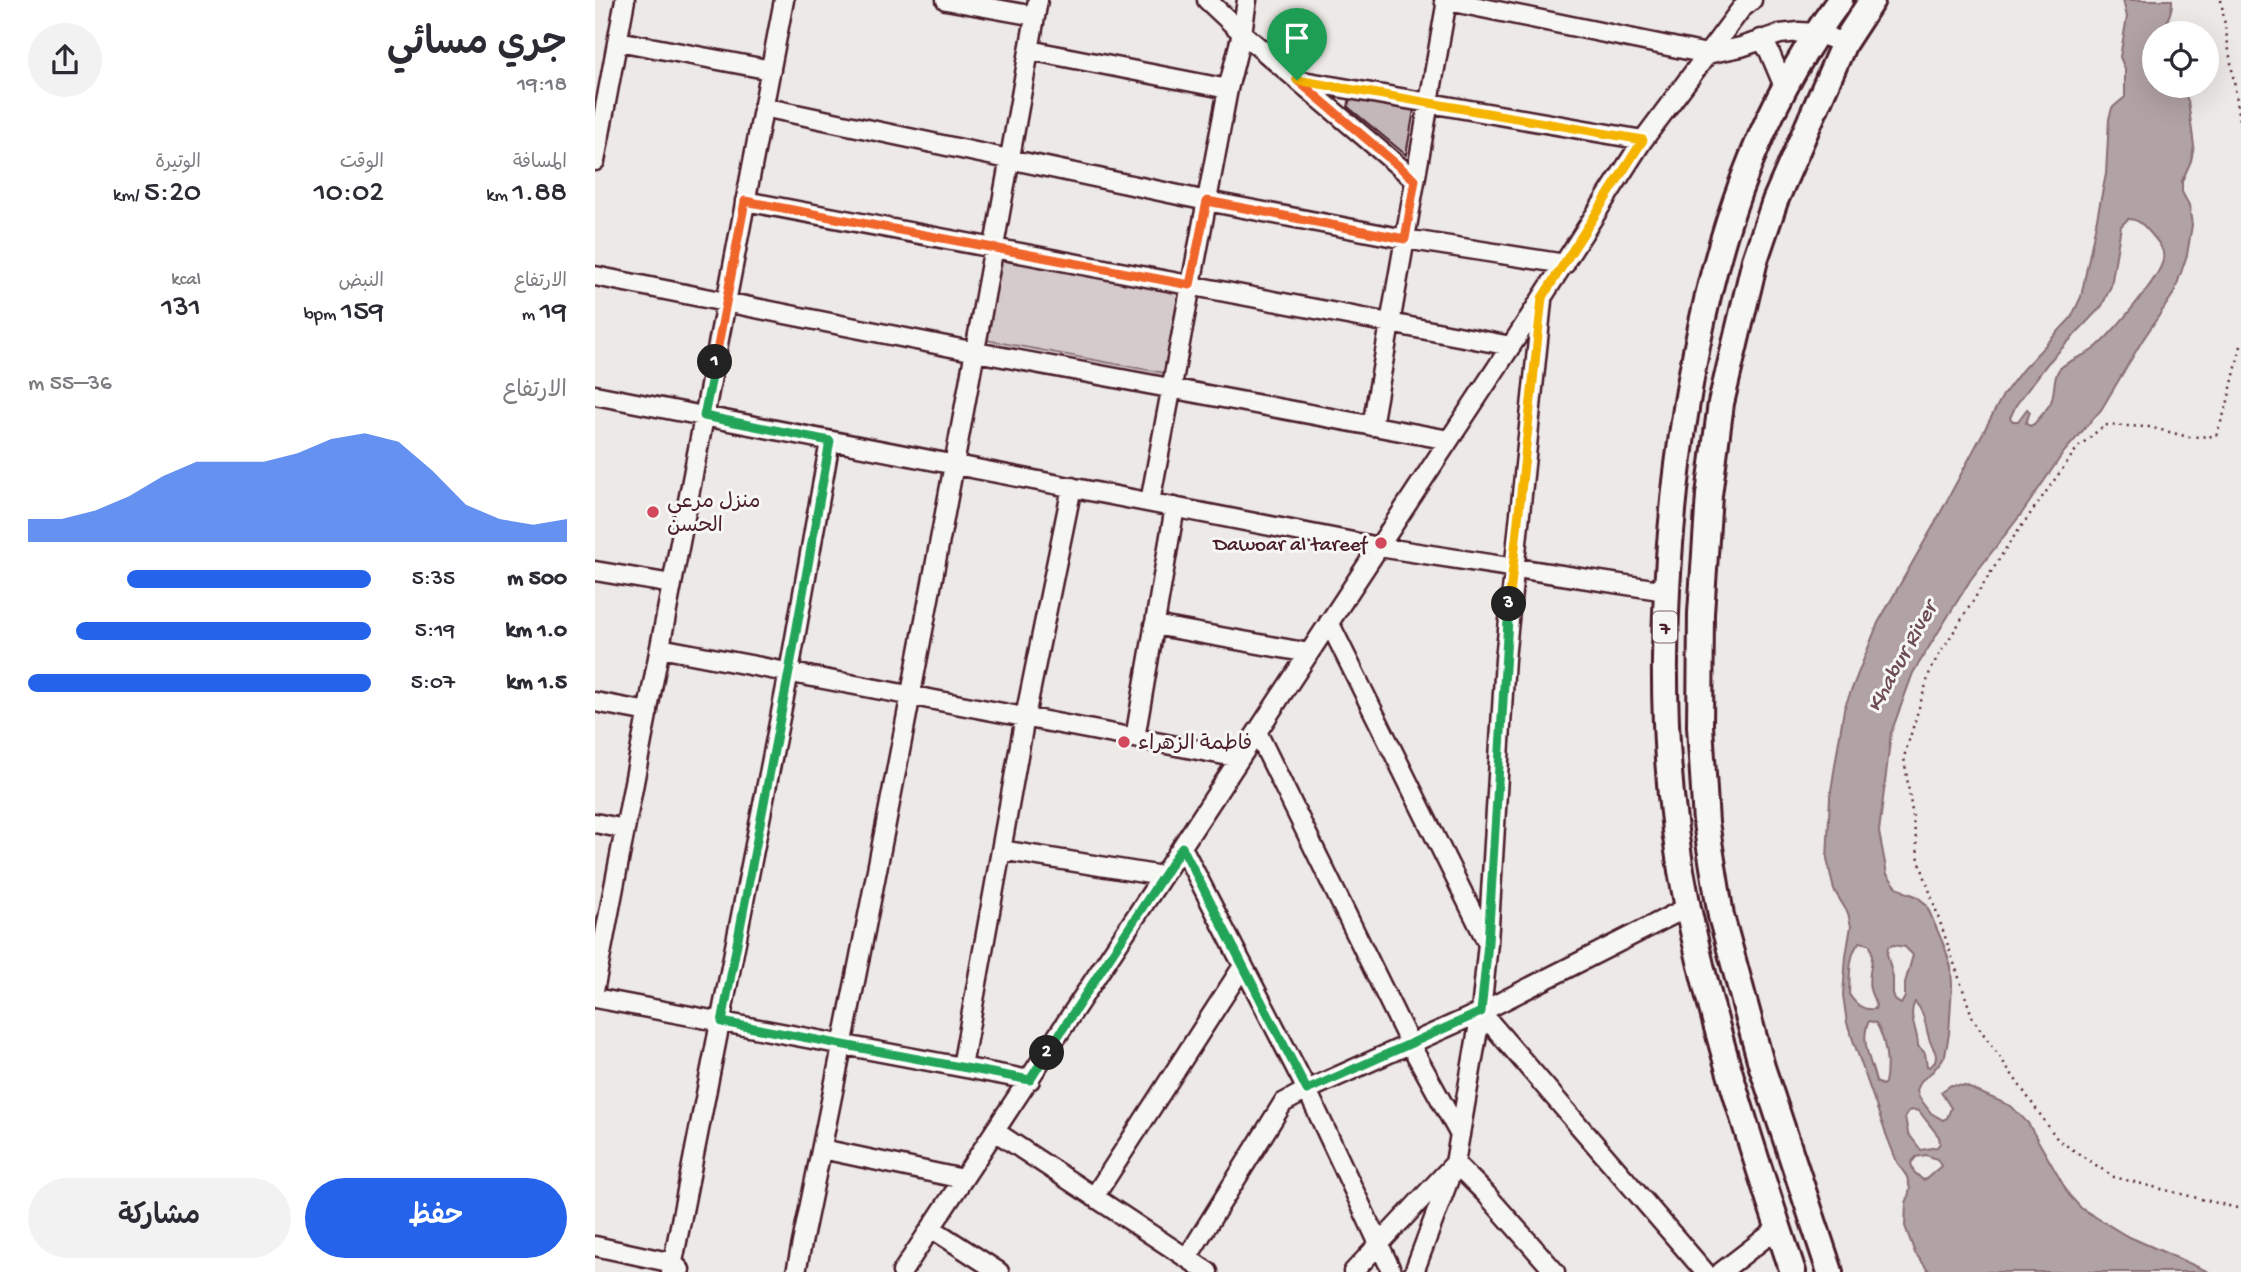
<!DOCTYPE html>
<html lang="ar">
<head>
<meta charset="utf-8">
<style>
	:root { --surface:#fff; --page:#f2f2f3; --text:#2b2b33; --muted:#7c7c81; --accent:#2563eb }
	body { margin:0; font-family:"Gochi Hand","Playpen Sans Arabic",sans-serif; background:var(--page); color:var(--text); direction:rtl; height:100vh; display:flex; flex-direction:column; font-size:26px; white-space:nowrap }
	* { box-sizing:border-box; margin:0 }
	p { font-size:23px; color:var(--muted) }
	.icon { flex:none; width:38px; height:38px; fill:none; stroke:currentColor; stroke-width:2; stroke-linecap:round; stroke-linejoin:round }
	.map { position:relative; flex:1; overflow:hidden; direction:ltr }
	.sheet { display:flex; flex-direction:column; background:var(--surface); width:595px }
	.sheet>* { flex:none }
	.buttons { position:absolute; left:1547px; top:21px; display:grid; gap:14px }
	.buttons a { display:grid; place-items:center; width:77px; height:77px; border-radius:50%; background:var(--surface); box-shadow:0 7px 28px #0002; font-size:35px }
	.pin { position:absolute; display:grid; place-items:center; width:60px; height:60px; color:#fff; margin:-72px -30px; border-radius:50% 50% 50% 0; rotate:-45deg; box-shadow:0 0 7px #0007 }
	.pin .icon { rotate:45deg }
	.km { position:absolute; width:35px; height:35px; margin:-18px; border-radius:50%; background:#222; color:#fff; font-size:19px; line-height:35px; text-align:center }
	.round { display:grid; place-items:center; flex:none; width:74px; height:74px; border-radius:37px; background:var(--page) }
	.overview { display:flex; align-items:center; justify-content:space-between; height:119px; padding:0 28px }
	h1 { font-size:38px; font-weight:600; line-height:52px }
	.figures { display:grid; grid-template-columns:repeat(3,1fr); gap:10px; height:119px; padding:7px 28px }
	.figures div { display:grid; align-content:center }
	.figures b { font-size:30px; font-weight:600 }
	.figures small { font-size:19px; font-weight:400 }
	.figures p { font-size:19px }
	.chart { height:196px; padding:14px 28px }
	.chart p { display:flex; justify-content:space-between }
	.chart svg { width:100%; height:126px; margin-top:7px; fill:var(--accent); opacity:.7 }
	.primary-button { display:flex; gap:14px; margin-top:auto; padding:14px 28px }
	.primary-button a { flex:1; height:80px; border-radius:42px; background:var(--accent); color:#fff; font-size:28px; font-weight:600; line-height:80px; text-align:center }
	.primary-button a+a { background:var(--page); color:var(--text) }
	ul { padding:0 28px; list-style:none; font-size:23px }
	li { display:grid; grid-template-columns:112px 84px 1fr; align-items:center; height:52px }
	li i { height:18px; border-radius:9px; background:var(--accent) }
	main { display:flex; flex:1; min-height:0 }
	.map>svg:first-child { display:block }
	.green { fill:#d4cbca; stroke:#8f757a; stroke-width:2 }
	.water { fill:#b1a2a3; stroke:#886e73; stroke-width:2; fill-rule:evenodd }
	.building { fill:#c4b7b7; stroke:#4a1f2b; stroke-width:2 }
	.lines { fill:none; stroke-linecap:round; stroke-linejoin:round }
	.minor-casing { stroke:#4a1f2b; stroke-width:23 }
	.highway-casing { stroke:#4a1f2b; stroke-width:30 }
	.path { stroke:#4a1f2b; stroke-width:2.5; stroke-dasharray:2 5; stroke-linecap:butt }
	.minor { stroke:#f6f6f2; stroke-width:18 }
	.highway { stroke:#f6f6f2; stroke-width:24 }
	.split-1-casing { stroke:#fff; stroke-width:14 }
	.split-2-casing { stroke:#fff; stroke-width:14 }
	.split-3-casing { stroke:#fff; stroke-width:14 }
	.split-4-casing { stroke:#fff; stroke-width:14 }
	.split-1 { stroke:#f0652b; stroke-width:9 }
	.split-2 { stroke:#22a559; stroke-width:9 }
	.split-3 { stroke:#22a559; stroke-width:9 }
	.split-4 { stroke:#f5b400; stroke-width:9 }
	.poi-dot { fill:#d1495b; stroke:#f6f6f2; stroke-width:2.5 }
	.labels { text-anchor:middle; stroke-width:6; stroke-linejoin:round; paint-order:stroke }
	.shield { fill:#f6f6f2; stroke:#7e6067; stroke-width:2 }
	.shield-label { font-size:19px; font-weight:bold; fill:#4a1f2b }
	.poi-label { font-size:21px; fill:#4a1f2b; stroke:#f6f6f2; text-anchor:start }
	.water-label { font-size:23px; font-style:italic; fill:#6e4d55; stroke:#f6f6f2 }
</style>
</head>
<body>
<main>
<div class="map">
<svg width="1646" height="1272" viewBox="0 0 1646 1272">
	<rect width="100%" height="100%" fill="#ece9e6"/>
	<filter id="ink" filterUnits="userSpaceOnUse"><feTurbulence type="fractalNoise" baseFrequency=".0143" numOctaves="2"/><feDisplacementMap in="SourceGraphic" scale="14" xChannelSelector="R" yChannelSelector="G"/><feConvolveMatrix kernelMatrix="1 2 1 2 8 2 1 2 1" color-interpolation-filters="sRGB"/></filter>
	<g filter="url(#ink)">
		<path class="green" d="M406,258L584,291L569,373L391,340Z"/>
		<path class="water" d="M1528,0H1577C1578,14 1570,20 1569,33H1559V86H1587L1593,101L1599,146L1596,161L1587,181V192L1594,205L1597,225L1592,255L1579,293L1547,341L1506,410L1469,452L1427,513L1376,579L1318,673L1296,733L1284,832L1292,874L1301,886L1310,892L1321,896L1331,904L1350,948L1356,967L1357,985L1354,1034L1350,1056L1338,1071L1326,1081L1322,1090L1324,1097L1336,1113L1348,1120L1352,1118L1356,1108L1346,1092L1356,1085L1370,1086L1416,1106L1433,1123L1474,1195L1486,1208L1530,1235L1614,1272H1335L1320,1253L1310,1226L1311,1204L1315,1189L1312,1177L1302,1162L1291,1134L1252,1023L1248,995L1251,956L1256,926L1253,913L1239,890L1232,859L1235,797L1249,709L1283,623L1340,523L1408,395L1428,369L1476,318L1486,297L1511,174L1514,119L1517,108L1530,97V69L1525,57L1532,17ZM1533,219C1545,219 1551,228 1558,236C1564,243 1570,250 1568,260C1565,278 1515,336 1499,349C1490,356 1468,362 1463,371C1458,380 1460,393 1456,402C1452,410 1445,417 1439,424L1435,426L1431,423L1435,412L1432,409L1423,421H1418L1415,418L1421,405L1453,363L1507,306L1516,286L1526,226ZM1265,942L1274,944C1282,957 1271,975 1275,989C1276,995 1280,1000 1281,1005L1280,1009C1268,1011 1260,1004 1254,994C1255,979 1253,953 1265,942ZM1298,945L1310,947L1318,955L1310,983V997L1306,1004L1300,1000L1298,994V977L1292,954L1293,947ZM1320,1002C1331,1013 1330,1028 1335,1041C1338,1050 1343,1052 1340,1062L1334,1067L1332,1066L1330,1053L1323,1046C1323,1030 1312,1016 1320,1002ZM1274,1021L1281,1023C1291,1040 1294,1064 1290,1083L1287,1085L1281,1082C1277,1063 1264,1041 1274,1021ZM1319,1110L1324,1111L1344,1137L1345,1143L1342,1147L1326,1150L1313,1133L1310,1117L1314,1111ZM1331,1155L1342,1159L1346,1166L1331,1179L1328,1180L1319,1172L1316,1163L1321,1157Z"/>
		<path class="building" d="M755,97L819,110L811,155L753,107Z"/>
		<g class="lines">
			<defs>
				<path id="minor" d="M351,0L440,16
					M612,0L647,33L820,180
					M849,0L1112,54L1146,47L1185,34L1204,32L1221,33L1249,43
					M1166,39L1174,51L1190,89
					M23,41L176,70
					M434,50L633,89
					M702,80L1048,140
					M168,107L612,201L810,239L970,264
					M0,161L30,0
					M150,201L916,346
					M0,276L381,352L854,440
					M0,395L784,547L1071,591
					M777,426L852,0
					M555,502L633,89L647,33L652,0
					M0,571L77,584
					M734,622L892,942
					M559,625L714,653
					M65,648L645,758
					M0,702L53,712
					M662,732L815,1044L865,1135
					M540,738L580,507
					M0,823L30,829
					M587,847L712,1090L797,1272
					M406,850L567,876
					M0,986L189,0
					M0,998L435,1080
					M886,1012L1110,1272
					M367,1067L430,717L477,487
					M401,1132L613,1272
					M227,1149L368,1179
					M499,1197L648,966
					M336,1228L404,1272
					M0,1246L78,1263L85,1270
					M592,1258L688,1103L712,1090L886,1012L1093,907
					M76,1272L194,672L235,441
					M201,1272C289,849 368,425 443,0
					M307,1272L916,346L1048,140L1146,9L1157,0
					M758,1272L860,1163L891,1194L960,1272
					M819,1272L860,1163L886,1012L893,943L910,659L947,301
					M1126,1272L1183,1228"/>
				<path id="highway" d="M1198,1272C1158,1152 1119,1032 1093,908C1063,763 1065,611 1083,465C1104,299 1143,137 1245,0
					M1235,1272L1167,1067L1126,916L1111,823L1105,726L1106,613L1114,495L1126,403L1160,260L1180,201L1249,43L1277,0"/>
			</defs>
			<use href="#minor" class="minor-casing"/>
			<use href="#highway" class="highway-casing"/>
			<path class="path" d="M1626,0L1646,126
				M1646,346L1632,405L1621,436L1594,437L1554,427L1510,425L1483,447L1413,545L1336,668L1309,757L1324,860L1378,1019L1463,1140L1519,1177L1646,1209"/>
			<use href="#minor" class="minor"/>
			<use href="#highway" class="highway"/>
		</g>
	</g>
	<g class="lines" filter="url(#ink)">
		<defs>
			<path id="split-1" d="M120,362L150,201L595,285L612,201L810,239L820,180L702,80"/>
			<path id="split-2" d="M120,362L109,416L235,441L194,672L127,1022L435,1080L452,1053"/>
			<path id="split-3" d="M452,1053L587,847L712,1090L886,1012L893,943L914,604"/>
			<path id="split-4" d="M702,80L1048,140L947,298L914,604"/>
		</defs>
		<use href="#split-1" class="split-1-casing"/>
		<use href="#split-2" class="split-2-casing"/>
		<use href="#split-3" class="split-3-casing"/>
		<use href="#split-4" class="split-4-casing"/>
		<use href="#split-1" class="split-1"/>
		<use href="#split-2" class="split-2"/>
		<use href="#split-3" class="split-3"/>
		<use href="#split-4" class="split-4"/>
	</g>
	<g class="poi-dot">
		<circle cx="58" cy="512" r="7"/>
		<circle cx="786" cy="543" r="7"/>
		<circle cx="529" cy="742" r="7"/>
	</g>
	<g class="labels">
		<rect class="shield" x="1058" y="611.5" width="24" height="31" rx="5"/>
		<g class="shield-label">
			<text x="1070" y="634">7</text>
		</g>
		<g class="poi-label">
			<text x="72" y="507">منزل مرعي<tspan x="72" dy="24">الحسن</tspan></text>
			<text x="772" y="550" text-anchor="end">Dawoar al tareef</text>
			<text x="543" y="749">فاطمة الزهراء</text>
		</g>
		<g class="water-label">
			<text transform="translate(1305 656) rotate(-61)" y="8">Khabur River</text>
		</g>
	</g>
</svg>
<div class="buttons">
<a><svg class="icon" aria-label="locate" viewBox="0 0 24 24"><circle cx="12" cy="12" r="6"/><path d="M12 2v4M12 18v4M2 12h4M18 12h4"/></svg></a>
</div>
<div class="pin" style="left:702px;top:80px;background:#1e9e55"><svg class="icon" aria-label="arrive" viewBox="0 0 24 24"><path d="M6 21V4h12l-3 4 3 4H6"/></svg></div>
<b class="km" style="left:120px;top:362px">1</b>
<b class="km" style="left:452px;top:1053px">2</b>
<b class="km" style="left:914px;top:604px">3</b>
</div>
<section class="sheet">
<div class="overview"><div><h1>جري مسائي</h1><p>19:18</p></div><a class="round"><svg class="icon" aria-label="share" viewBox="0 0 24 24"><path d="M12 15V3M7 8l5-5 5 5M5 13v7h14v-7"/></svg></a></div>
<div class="figures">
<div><p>المسافة</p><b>1.88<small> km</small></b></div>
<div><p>الوقت</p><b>10:02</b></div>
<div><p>الوتيرة</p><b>5:20<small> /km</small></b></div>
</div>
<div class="figures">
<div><p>الارتفاع</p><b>19<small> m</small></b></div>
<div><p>النبض</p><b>159<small> bpm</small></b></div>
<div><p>kcal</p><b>131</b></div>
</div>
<div class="chart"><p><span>الارتفاع</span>36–55 m</p>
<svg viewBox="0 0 160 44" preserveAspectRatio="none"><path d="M0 44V36L10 36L20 33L30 28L40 21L50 16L60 16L70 16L80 13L90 8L100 6L110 9L120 19L130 31L140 36L150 38L160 36V44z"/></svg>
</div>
<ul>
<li><b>500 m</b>5:35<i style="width:71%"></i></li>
<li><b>1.0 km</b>5:19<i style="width:86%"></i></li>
<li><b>1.5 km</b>5:07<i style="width:100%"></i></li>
</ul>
<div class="primary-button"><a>حفظ</a><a>مشاركة</a></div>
</section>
</main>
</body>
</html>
